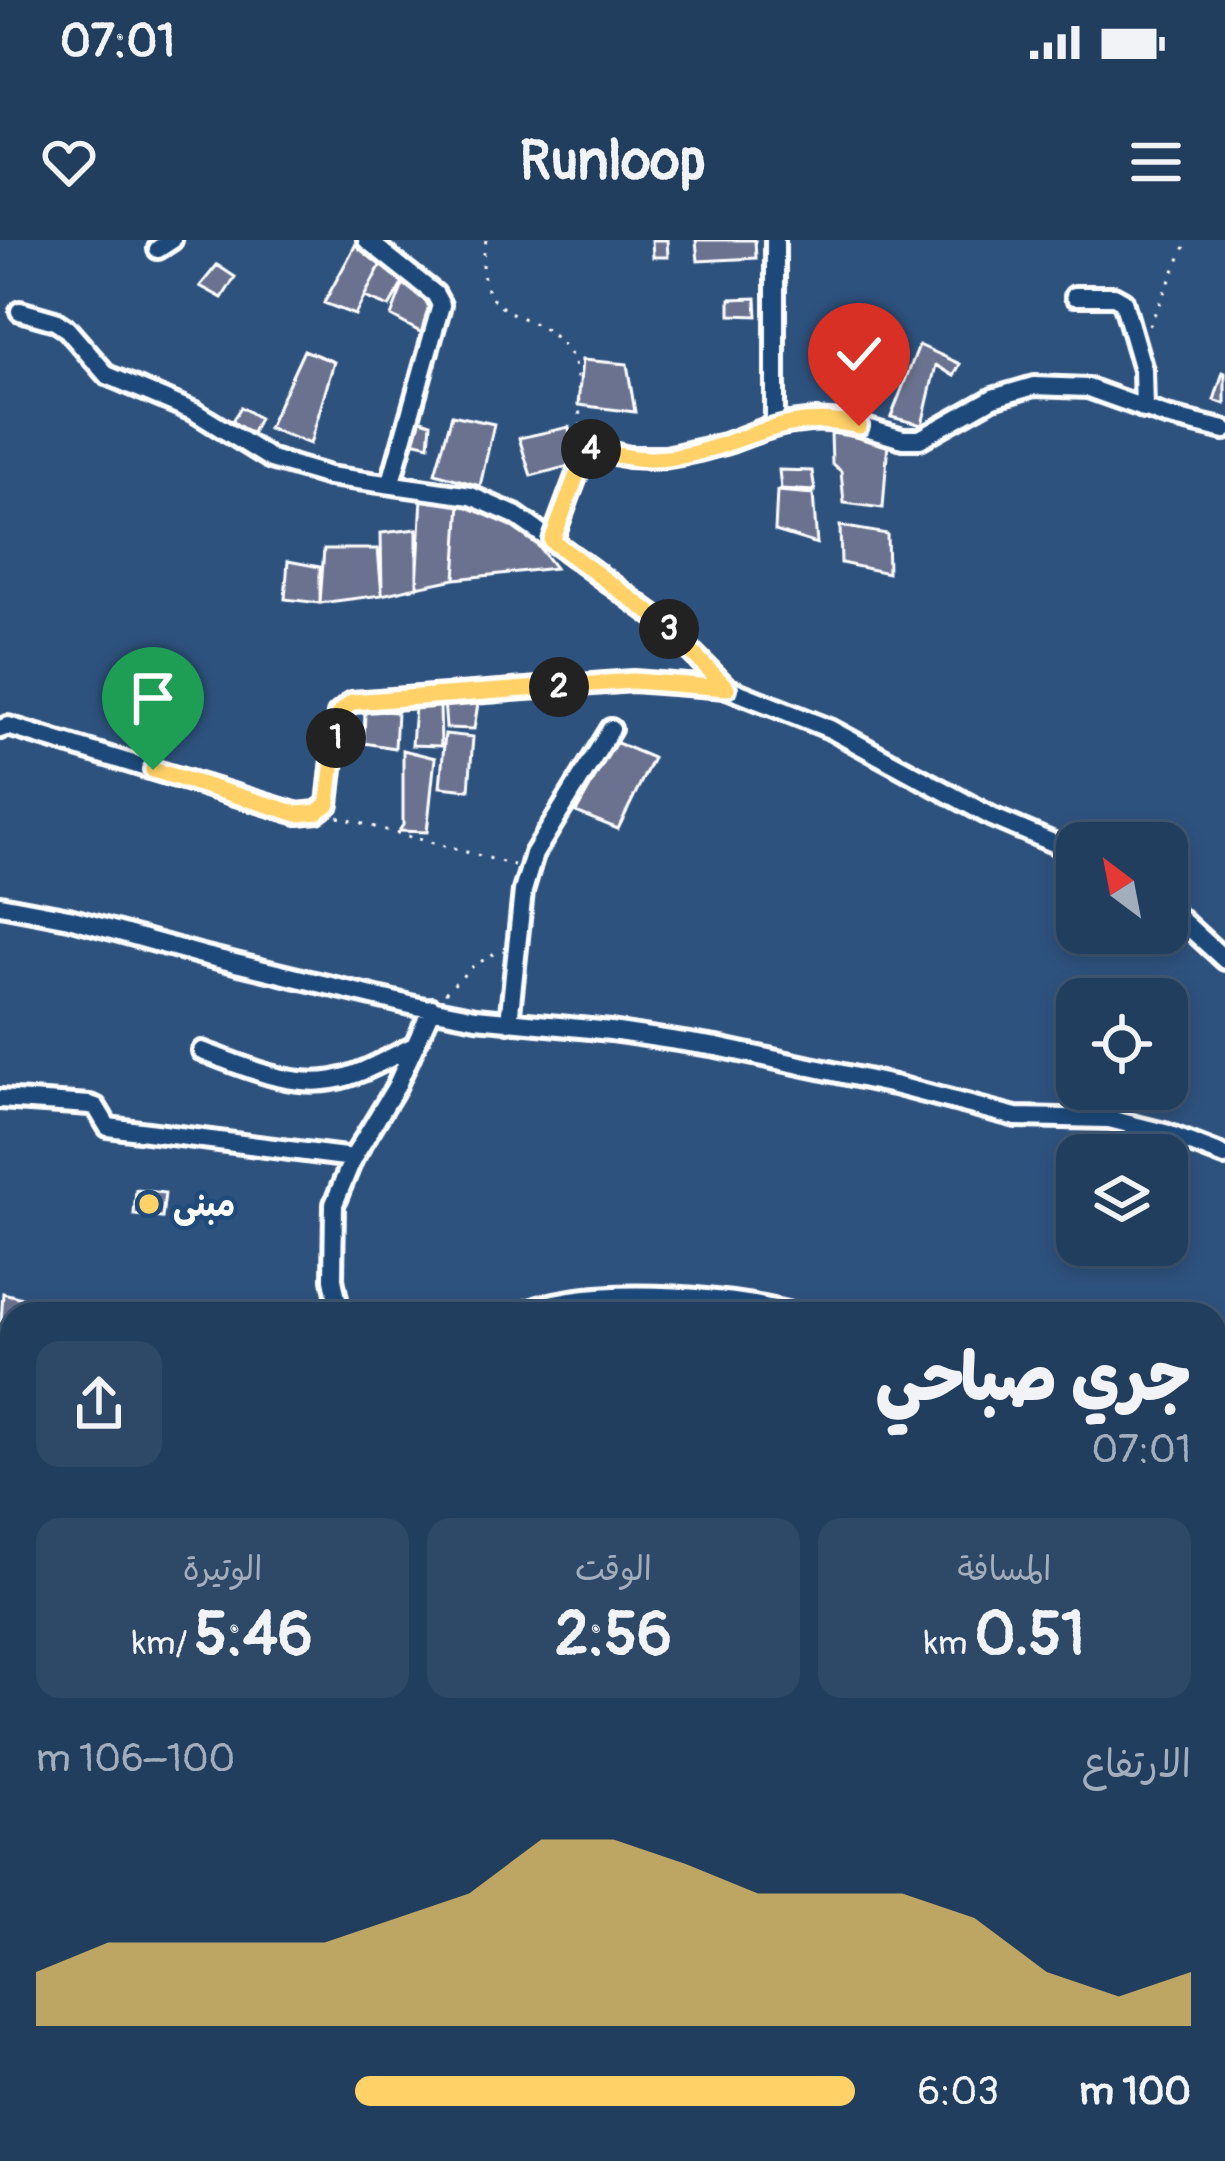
<!DOCTYPE html>
<html lang="ar">
<head>
<meta charset="utf-8">
<style>
	:root { --surface:#223e5e; --page:#2e4967; --text:#f1f3f6; --muted:#a2aebc; --line:#3f5773; --accent:#ffd166 }
	body { margin:0; font-family:Pangolin,"Playpen Sans Arabic",sans-serif; background:var(--page); color:var(--text); direction:rtl; height:100vh; display:flex; flex-direction:column; font-size:45px; white-space:nowrap }
	* { box-sizing:border-box; margin:0 }
	p { font-size:39px; color:var(--muted) }
	.icon { flex:none; width:66px; height:66px; fill:none; stroke:currentColor; stroke-width:2; stroke-linecap:round; stroke-linejoin:round }
	.map { position:relative; flex:1; overflow:hidden; direction:ltr }
	.details { position:absolute; left:0px; top:1062px; width:1227px; height:861px; display:flex; flex-direction:column; background:var(--surface); border-radius:36px 36px 0 0; box-shadow:0 6px 18px #0003,0 0 0 3px var(--line); direction:rtl }
	.details>* { flex:none }
	.needle { width:78px; rotate:328deg }
	.tools { position:absolute; left:1056px; top:582px; display:grid; gap:24px }
	.tools a { display:grid; place-items:center; width:132px; height:132px; border-radius:24px; background:var(--surface); box-shadow:0 6px 18px #0003,0 0 0 3px var(--line); font-size:60px }
	.pin { position:absolute; display:grid; place-items:center; width:102px; height:102px; color:#fff; margin:-123px -51px; border-radius:50% 50% 50% 0; rotate:-45deg; box-shadow:0 0 12px #0007 }
	.pin .icon { rotate:45deg }
	.km { position:absolute; width:60px; height:60px; margin:-30px; border-radius:50%; background:#222; color:#fff; font-size:33px; line-height:60px; text-align:center }
	.round { display:grid; place-items:center; flex:none; width:126px; height:126px; border-radius:24px; background:var(--page) }
	.head { display:flex; align-items:center; justify-content:space-between; height:204px; padding:0 36px }
	h1 { font-size:66px; font-weight:800; line-height:90px }
	.figures { display:grid; grid-template-columns:repeat(3,1fr); gap:18px; height:204px; padding:12px 36px }
	.figures div { display:grid; align-content:center; border-radius:24px; background:var(--page); text-align:center }
	.figures b { font-size:60px; font-weight:800 }
	.figures small { font-size:33px; font-weight:400 }
	.figures p { font-size:33px }
	.chart { height:336px; padding:24px 36px }
	.chart p { display:flex; justify-content:space-between }
	.chart svg { width:100%; height:216px; margin-top:12px; fill:var(--accent); opacity:.7 }
	ul { padding:0 36px; list-style:none; font-size:39px }
	li { display:grid; grid-template-columns:192px 144px 1fr; align-items:center; height:90px }
	li i { height:30px; border-radius:15px; background:var(--accent) }
	.status { display:flex; justify-content:space-between; align-items:center; height:84px; padding:0 60px; background:var(--surface); direction:ltr }
	.status svg { height:33px; fill:currentColor }
	header { display:flex; justify-content:space-between; align-items:center; height:156px; padding:0 36px; background:var(--surface); font-size:54px; font-weight:800 }
	.map>svg:first-child { display:block }
	.building { fill:#6b728f; stroke:#fff; stroke-width:3 }
	.lines { fill:none; stroke-linecap:round; stroke-linejoin:round }
	.street-casing { stroke:#fff; stroke-width:26 }
	.secondary-casing { stroke:#fff; stroke-width:33 }
	.path { stroke:#fff; stroke-width:3; stroke-dasharray:3 9; stroke-linecap:butt }
	.street { stroke:#1f4a7a; stroke-width:16 }
	.secondary { stroke:#1f4a7a; stroke-width:24 }
	.route-casing { stroke:#fff; stroke-width:24 }
	.route { stroke:#ffd166; stroke-width:15 }
	.poi-dot { fill:#ffd166; stroke:#1f4a7a; stroke-width:4.5 }
	.labels { text-anchor:middle; stroke-width:9; stroke-linejoin:round; paint-order:stroke }
	.poi-label { font-size:33px; font-weight:bold; fill:#fff; stroke:#1f4a7a; text-anchor:start }
</style>
</head>
<body>
<div class="status"><b>07:01</b><svg viewBox="0 0 49 12"><path d="M0 12V9h3v3zM5 12V6h3v6zM10 12V3h3v9zM15 12V0h3v12zM26 1h20v11H26zM47 4h2v5h-2z"/></svg></div>
<header><svg class="icon" aria-label="menu" viewBox="0 0 24 24"><path d="M4 6h16M4 12h16M4 18h16"/></svg>Runloop<svg class="icon" aria-label="heart" viewBox="0 0 24 24"><path d="M12 20l-8-8c-3-5 5-10 8-4 3-6 11-1 8 4z"/></svg></header>
<div class="map">
<svg width="1225" height="1921" viewBox="0 0 1225 1921">
	<rect width="100%" height="100%" fill="#2e527e"/>
	<filter id="ink" filterUnits="userSpaceOnUse"><feTurbulence type="fractalNoise" baseFrequency=".00833" numOctaves="2"/><feDisplacementMap in="SourceGraphic" scale="24" xChannelSelector="R" yChannelSelector="G"/><feConvolveMatrix kernelMatrix="1 2 1 2 8 2 1 2 1" color-interpolation-filters="sRGB"/></filter>
	<g filter="url(#ink)">
		<path class="building" d="M652,0H667L668,17H653Z
			M696,0H755L756,18L698,21Z
			M356,4L382,22L355,75L324,63Z
			M382,22L406,37L389,67L364,57Z
			M217,25L235,37L222,58L200,46Z
			M406,37L432,59L422,93L391,76Z
			M756,58L757,76L730,75V59Z
			M919,105L960,124L954,136L936,125L922,185L891,177Z
			M304,110L334,122L310,204L268,188Z
			M582,120L627,124L635,172L578,165Z
			M1223,132L1225,133V164L1214,160Z
			M241,167L259,178L251,195L232,181Z
			M452,175L494,184L480,246L435,233Z
			M412,177L431,183L429,205L403,199Z
			M569,187L573,225L531,236L519,198Z
			M831,193L888,202L883,268L844,263L841,231L832,224Z
			M779,230L812,231L815,251L781,249Z
			M777,251L813,254L817,304L775,291Z
			M422,257L460,262L455,339L417,347Z
			M460,262L523,286L555,328L455,339Z
			M840,286L887,294L888,333L841,323Z
			M417,289V347L382,355L381,293Z
			M324,309H378L382,355L320,363Z
			M288,321L320,327V363L285,359Z
			M479,457L474,489L446,488L444,460Z
			M440,464L441,506L412,505L415,467Z
			M365,470L397,472L395,508L364,503Z
			M445,494L473,497L469,550L440,547Z
			M615,502L653,518L618,589L576,572Z
			M403,510L435,518L427,592L399,591L403,585Z
			M136,950L165,953L162,978L134,975Z
			M3,1053L34,1061L38,1068L37,1074H12V1098L0,1095Z
			M0,1361L12,1362V1389L0,1388Z"/>
		<g class="lines">
			<defs>
				<path id="street" d="M367,0L435,54L441,65L391,242
					M775,0V185
					M158,9L172,0
					M1075,56H1114L1123,61L1143,130L1144,169
					M20,71L55,81L67,89L107,135L195,172L271,219L329,236L471,256L515,275L552,301
					M726,447L660,380L552,301L587,207L629,217H666L725,204L775,185L816,180L845,182L903,199H920L993,158L1034,146L1088,148L1166,176L1225,190
					M0,489L8,486L298,574L317,572L328,564L338,474L352,462L633,441L727,448L830,489L992,577L1077,613
					M0,665L69,678L202,715L410,765L476,778L611,791L717,807L894,845L1016,877L1109,879L1165,893L1225,916
					M1167,667L1225,720
					M509,782L523,651L534,614L611,489
					M202,811C243,826 289,848 333,840C362,835 388,818 414,806
					M0,859L90,865L96,867L108,887L353,918
					M340,1074L333,1039L334,964L353,918L396,847L432,768
					M520,1074C585,1044 726,1055 794,1074
					M0,1120L12,1123
					M1215,1145L1225,1146
					M0,1282L12,1283
					M0,1548L12,1523
					M0,1602L12,1590
					M1215,1735L1225,1728
					M0,1772L12,1748
					M1215,1787H1225
					M650,1913C700,1921 782,1906 821,1921
					M8,1921L17,1911"/>
				<path id="secondary" d="M0,1684L12,1690
					M333,1911L337,1921"/>
			</defs>
			<use href="#street" class="street-casing"/>
			<use href="#secondary" class="secondary-casing"/>
			<path class="path" d="M486,0C468,92 537,60 570,115C581,134 578,168 581,189
				M1149,86L1188,0
				M338,577L514,625
				M445,753L472,727L498,711"/>
			<use href="#street" class="street"/>
			<use href="#secondary" class="secondary"/>
		</g>
	</g>
	<g class="lines" filter="url(#ink)">
		<defs>
			<path id="route" d="M153,530L298,574L317,572L328,564L338,475L352,462L633,441L727,448L660,380L552,301L587,208C608,213 629,219 651,219C728,218 776,165 859,186"/>
		</defs>
		<use href="#route" class="route-casing"/>
		<use href="#route" class="route"/>
	</g>
	<circle class="poi-dot" cx="149" cy="964" r="12"/>
	<g class="labels">
		<g class="poi-label">
			<text x="173" y="976">مبنى</text>
		</g>
	</g>
</svg>
<div class="tools">
<a><svg class="needle" viewBox="-14 -14 28 28"><path d="M0-13l5 13h-10z" fill="#e53935"/><path d="M0 13l5-13h-10z" fill="#a2aebc"/></svg></a>
<a><svg class="icon" aria-label="locate" viewBox="0 0 24 24"><circle cx="12" cy="12" r="6"/><path d="M12 2v4M12 18v4M2 12h4M18 12h4"/></svg></a>
<a><svg class="icon" aria-label="layers" viewBox="0 0 24 24"><path d="M12 4l9 5-9 5-9-5zM3 14l9 5 9-5"/></svg></a>
</div>
<div class="pin" style="left:153px;top:530px;background:#1e9e55"><svg class="icon" aria-label="arrive" viewBox="0 0 24 24"><path d="M6 21V4h12l-3 4 3 4H6"/></svg></div>
<div class="pin" style="left:859px;top:186px;background:#d93025"><svg class="icon" aria-label="check" viewBox="0 0 24 24"><path d="M5 12l5 5 9-10"/></svg></div>
<b class="km" style="left:336px;top:498px">1</b>
<b class="km" style="left:559px;top:447px">2</b>
<b class="km" style="left:669px;top:389px">3</b>
<b class="km" style="left:591px;top:209px">4</b>
<section class="details">
<div class="head"><div><h1>جري صباحي</h1><p>07:01</p></div><a class="round"><svg class="icon" aria-label="share" viewBox="0 0 24 24"><path d="M12 15V3M7 8l5-5 5 5M5 13v7h14v-7"/></svg></a></div>
<div class="figures">
<div><p>المسافة</p><b>0.51<small> km</small></b></div>
<div><p>الوقت</p><b>2:56</b></div>
<div><p>الوتيرة</p><b>5:46<small> /km</small></b></div>
</div>
<div class="chart"><p><span>الارتفاع</span>100–106 m</p>
<svg viewBox="0 0 160 44" preserveAspectRatio="none"><path d="M0 44V33L10 27L20 27L30 27L40 27L50 22L60 17L70 6L80 6L90 11L100 17L110 17L120 17L130 22L140 33L150 38L160 33V44z"/></svg>
</div>
<ul>
<li><b>100 m</b>6:03<i style="width:61%"></i></li>
</ul>
</section>
</div>
</body>
</html>
